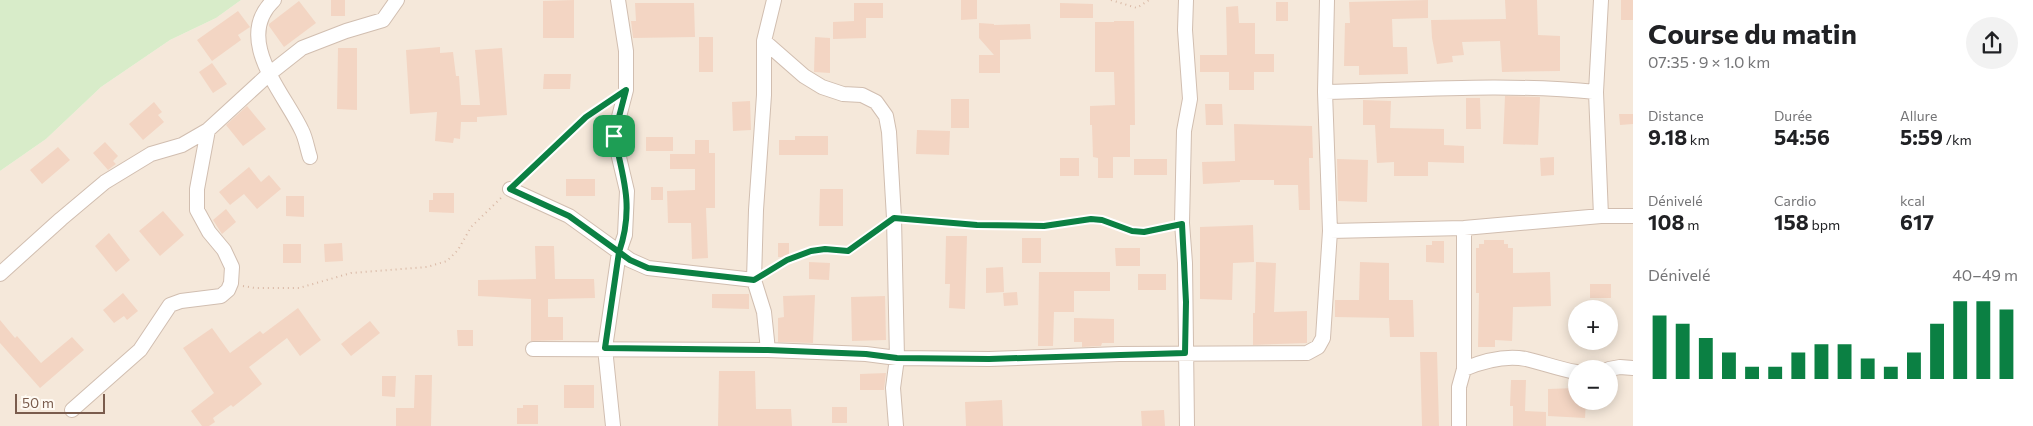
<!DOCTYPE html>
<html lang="fr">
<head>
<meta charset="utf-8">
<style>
	:root { --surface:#fff; --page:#f2f2f2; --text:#202124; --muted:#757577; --accent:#0b8043 }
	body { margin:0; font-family:Commissioner,sans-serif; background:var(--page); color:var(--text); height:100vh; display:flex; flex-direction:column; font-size:19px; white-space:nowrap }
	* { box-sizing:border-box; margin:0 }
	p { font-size:16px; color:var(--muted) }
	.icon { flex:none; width:28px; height:28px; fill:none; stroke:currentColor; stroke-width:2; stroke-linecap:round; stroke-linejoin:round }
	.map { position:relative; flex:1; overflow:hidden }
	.sheet { display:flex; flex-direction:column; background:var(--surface); width:400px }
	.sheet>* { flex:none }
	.tools { position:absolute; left:1568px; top:300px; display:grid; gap:10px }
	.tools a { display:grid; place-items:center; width:50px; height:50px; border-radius:50%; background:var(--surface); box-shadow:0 2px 12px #0003; font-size:25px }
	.scale { position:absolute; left:15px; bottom:12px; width:90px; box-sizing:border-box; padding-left:5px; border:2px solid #7a5c4d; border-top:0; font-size:14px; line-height:18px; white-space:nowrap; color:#7a5c4d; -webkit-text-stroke:4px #fffaf3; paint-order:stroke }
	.pin { position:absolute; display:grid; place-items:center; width:42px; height:42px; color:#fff; margin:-21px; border-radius:10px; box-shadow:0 2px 8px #0006 }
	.round { display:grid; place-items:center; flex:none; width:52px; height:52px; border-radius:26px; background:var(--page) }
	.overview { display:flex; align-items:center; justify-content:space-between; height:85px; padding:0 15px }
	h1 { font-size:28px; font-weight:700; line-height:38px }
	.figures { display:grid; grid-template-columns:repeat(3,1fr); gap:8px; height:85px; padding:5px 15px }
	.figures div { display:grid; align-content:center }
	.figures b { font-size:21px; font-weight:700 }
	.figures small { font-size:14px; font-weight:400 }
	.figures p { font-size:14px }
	.chart { height:140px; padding:10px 15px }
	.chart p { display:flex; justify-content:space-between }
	.chart svg { width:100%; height:90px; margin-top:5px; stroke:var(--accent); stroke-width:6 }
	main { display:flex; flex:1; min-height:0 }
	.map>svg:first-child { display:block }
	.residential { fill:#f5e8da; fill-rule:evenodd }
	.green { fill:#d8ecc9 }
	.building { fill:#f3d5c3 }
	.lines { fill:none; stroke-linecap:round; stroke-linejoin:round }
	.minor-casing { stroke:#d1beb0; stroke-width:16 }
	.path { stroke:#d9b8a5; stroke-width:2; stroke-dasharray:1 4; stroke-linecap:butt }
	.minor { stroke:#fff; stroke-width:14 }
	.route-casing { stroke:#fff; stroke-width:10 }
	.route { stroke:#0b8043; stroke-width:6 }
</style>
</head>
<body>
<main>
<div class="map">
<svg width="1633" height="426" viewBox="0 0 1633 426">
	<rect width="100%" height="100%" fill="#fdf6ec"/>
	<path class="residential" d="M241,0H1633V426H0V171L46,139L101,87L170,40L216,18ZM1576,309H1609V341H1576ZM1576,369H1609V401H1576Z"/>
	<path class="green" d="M0,0H241L216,18L170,40L101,87L46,139L0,171Z"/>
	<path class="building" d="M331,0H345V16H331Z
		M574,0V38H543V1Z
		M961,0H977V19L961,20Z
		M1428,0V18L1392,19L1393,47H1407L1408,74L1359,75V66H1344L1345,23H1350L1349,2Z
		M1505,0H1537L1538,35L1560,36V71L1502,72L1500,41L1462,42L1464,55L1452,56L1453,62L1437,64L1432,38L1431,20L1506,19Z
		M1621,0H1633V20H1621Z
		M299,1L316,23L284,47L269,26V24Z
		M1276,2H1288V21H1276Z
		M635,3H694L695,37L633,38L631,21H636Z
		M854,3H883V18H866V38L833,39V22L854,21Z
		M1060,3L1093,4V18H1060Z
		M1238,6L1239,23H1255V54H1274V72H1254V90H1229V72H1200V55H1227L1226,7Z
		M238,11L250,27L238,35L241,40L212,61L197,40Z
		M1114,21H1134L1135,125H1130V157H1113V178H1098V158L1093,157L1092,125H1090V106L1115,105L1114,72H1095V22H1114Z
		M979,23L994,24V25L1030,24L1031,39L1000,40V73H979V55H994L979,38Z
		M699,37H713V72H699Z
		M815,37L830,38V73L814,72Z
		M440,47V53L453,52L456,76H459L461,105H480L475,50L502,48L507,115L477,117V122H461L460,139L454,138L453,143L435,141L437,112L410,114L406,50Z
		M338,48H357V110L337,109Z
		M212,63L227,84L213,93L199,72Z
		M544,74H571L570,89H543Z
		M1505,96L1540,97L1538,145L1503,144Z
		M1466,98H1480L1481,129H1466Z
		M951,99H969V128H951Z
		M1363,100L1391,101L1390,128L1444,129V145L1464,146V163L1428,162V176H1394V162L1377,163L1375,125H1363Z
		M750,101L751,130L733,131L732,102Z
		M154,102L162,112L158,115L164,122L143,140L129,124Z
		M1205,104H1222L1223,125H1206Z
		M247,106L266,129L243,146L226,125Z
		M1619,114H1633V124L1620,125Z
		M1234,124L1312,126L1313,158H1309L1310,210H1299L1298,185H1274V180H1240V182L1203,184L1202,162L1235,161Z
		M917,130L950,131L949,155L916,154Z
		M795,136H828V155H779V140H795Z
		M646,137H673V151H646Z
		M695,140H709V153H715V208H706L708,258L692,259L691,223H668L667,191L695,190V169H670V154H695Z
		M105,142L118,156L113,161L116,164L108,170L93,153Z
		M58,147L70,160L42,184L30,170Z
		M1554,157V175L1541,176L1540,158Z
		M1060,158H1079V176H1060Z
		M1134,159H1167V175H1134Z
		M1337,159L1368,160L1367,202L1338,201Z
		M249,167L261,182L269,175L281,189L257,209L244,194L230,205L219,192Z
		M566,179H595V196H566Z
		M651,187H663V200H651Z
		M820,189H843V226H819Z
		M433,193H454V213L429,212V200H433Z
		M286,196H304V217L286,216Z
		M226,209L236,222L222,234L213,220Z
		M163,211L184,235L160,256L139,231Z
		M1253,225L1254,262L1233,263L1232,300L1200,299V227Z
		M109,233L130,260L116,272L95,246Z
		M946,236H967L965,309L949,308L950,284H945Z
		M1022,238H1041V263H1022Z
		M1484,240H1504V244H1508V248H1513V273L1550,272L1551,306L1513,307L1512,341L1495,340V347H1478L1479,293H1476V248H1479V244H1484Z
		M1432,241H1444V263L1426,262V245H1432Z
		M342,243L343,261L325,262L324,244Z
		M778,243H789V258L778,257Z
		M283,244H301V263H283Z
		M535,246H554L555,279H594L595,298L548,299V317H563V340L531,341V299L478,296V280L536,279Z
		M1115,248H1140V266H1116Z
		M809,262L830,263L829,280L809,279Z
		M1256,262L1276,263L1274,312L1307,311V343L1253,345V313H1255Z
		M1360,262L1389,263V300H1413L1414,337H1390L1389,318L1335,317V300H1359Z
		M1003,267L1004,292L986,293V268Z
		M1039,272H1110V291H1074V312H1054L1053,346H1038Z
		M1138,274H1166V290H1138Z
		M1590,284H1611V298H1590Z
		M1017,292L1018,305L1004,306L1003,293Z
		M123,293L138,311L127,320L124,316L114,323L103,310Z
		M712,294H749V309L712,308Z
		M815,295L813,343L778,342V318L784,317L783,296Z
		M885,296L886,340L852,341L851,297Z
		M298,308L321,340L300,356L287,338L249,367L262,384L233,407L231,405L213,418L215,422L209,426H202L191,411L214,393L183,348L212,328L230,353L260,331L263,334Z
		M1074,318L1114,319V343H1102L1101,346L1082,347V342H1074Z
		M0,320L15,338L17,336L41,363L72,337L84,350L40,388L0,343Z
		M370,321L380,333L351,356L341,344Z
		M457,330H473V346H458Z
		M1420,352H1437L1439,426H1422Z
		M719,371H755L756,409H791L792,426H718Z
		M886,373L884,390H860V374Z
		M415,375H432L431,426H396V408H414Z
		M382,376H396L395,397L382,396Z
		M1511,380H1526L1525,411L1546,412V426H1513V406H1510Z
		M564,385H594V408H564Z
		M1576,388V401H1586L1585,418L1548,416V389Z
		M1002,400L1003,426H966L965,402Z
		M523,405H538V424H517V408H523Z
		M832,407H847V423H832Z
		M1164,410L1165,426H1142L1141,411Z"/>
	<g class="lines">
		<defs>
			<path id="minor" d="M274,0C232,39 285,94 302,131C306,139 307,148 310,157
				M1186,0L1185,30L1190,99L1184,131L1182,223L1185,263L1187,426
				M764,41L804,76L822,87L843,94L862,95L876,102L886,116L889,132L894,218L897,358L893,388L896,426
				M1325,92C1415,90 1506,83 1596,92
				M510,189L569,216L630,260L648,268L754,280
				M1601,216L1596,92L1601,0
				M1464,228V369
				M1330,231L1464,228L1601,216H1633
				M0,274L61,219L105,182L151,154L182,145L208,130L269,74L302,48L346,31L383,20L397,0
				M533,349L768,350L866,354L897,358L989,359L1119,354L1307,353L1318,347L1323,338L1330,231L1325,92L1327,0
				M768,350L764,312L754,280L756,210L764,95V41L774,0
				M1609,369L1620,367L1633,368
				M72,410L140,350L170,305L181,301L221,296L228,290L231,283L232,267L224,250L209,232L197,210V189L208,130
				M613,426L605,348L619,252L625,235L627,191L614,136L626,90V51L618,0
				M1459,426V387L1464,369C1483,361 1505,355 1526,359C1543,363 1559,369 1576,372"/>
		</defs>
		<use href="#minor" class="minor-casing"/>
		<path class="path" d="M1111,0L1137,8L1149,0
			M519,180L586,117L610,101
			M906,219L977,225L1044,226L1091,219L1102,220L1132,231L1144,232L1170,226
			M767,272L787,261L811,251L825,249L848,251L882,227
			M243,286L255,288H299L351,273L427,267L447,261L458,250L471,227L502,197"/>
		<use href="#minor" class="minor"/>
	</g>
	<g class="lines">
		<defs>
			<path id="route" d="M614,136L626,90L586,117L510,189L569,216L619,252L605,348L768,350L866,354L897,358L989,359L1185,353L1186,302L1182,224L1144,232L1132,231L1102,220L1091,219L1044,226L977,225L894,218L848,251L825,249L811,251L787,260L754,280L648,268L630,260L619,252C634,209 624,179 614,136"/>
		</defs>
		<use href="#route" class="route-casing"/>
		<use href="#route" class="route"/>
	</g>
</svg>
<div class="tools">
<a>+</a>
<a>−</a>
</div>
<div class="scale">50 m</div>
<div class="pin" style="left:614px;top:136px;background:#1e9e55"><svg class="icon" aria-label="arrive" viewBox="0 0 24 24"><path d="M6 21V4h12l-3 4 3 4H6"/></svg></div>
</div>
<section class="sheet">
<div class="overview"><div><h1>Course du matin</h1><p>07:35 · 9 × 1.0 km</p></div><a class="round"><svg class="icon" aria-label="share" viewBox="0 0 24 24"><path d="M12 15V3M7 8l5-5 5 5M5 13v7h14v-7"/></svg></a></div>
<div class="figures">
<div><p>Distance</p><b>9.18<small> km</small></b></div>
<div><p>Durée</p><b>54:56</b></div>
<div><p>Allure</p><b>5:59<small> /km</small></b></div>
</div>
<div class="figures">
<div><p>Dénivelé</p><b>108<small> m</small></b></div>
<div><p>Cardio</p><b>158<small> bpm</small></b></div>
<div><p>kcal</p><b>617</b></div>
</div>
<div class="chart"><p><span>Dénivelé</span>40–49 m</p>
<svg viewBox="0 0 160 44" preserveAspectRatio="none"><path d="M5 44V13M15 44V17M25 44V24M35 44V31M45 44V38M55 44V38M65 44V31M75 44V27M85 44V27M95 44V34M105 44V38M115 44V31M125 44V17M135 44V6M145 44V6M155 44V10"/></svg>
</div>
</section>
</main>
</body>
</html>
